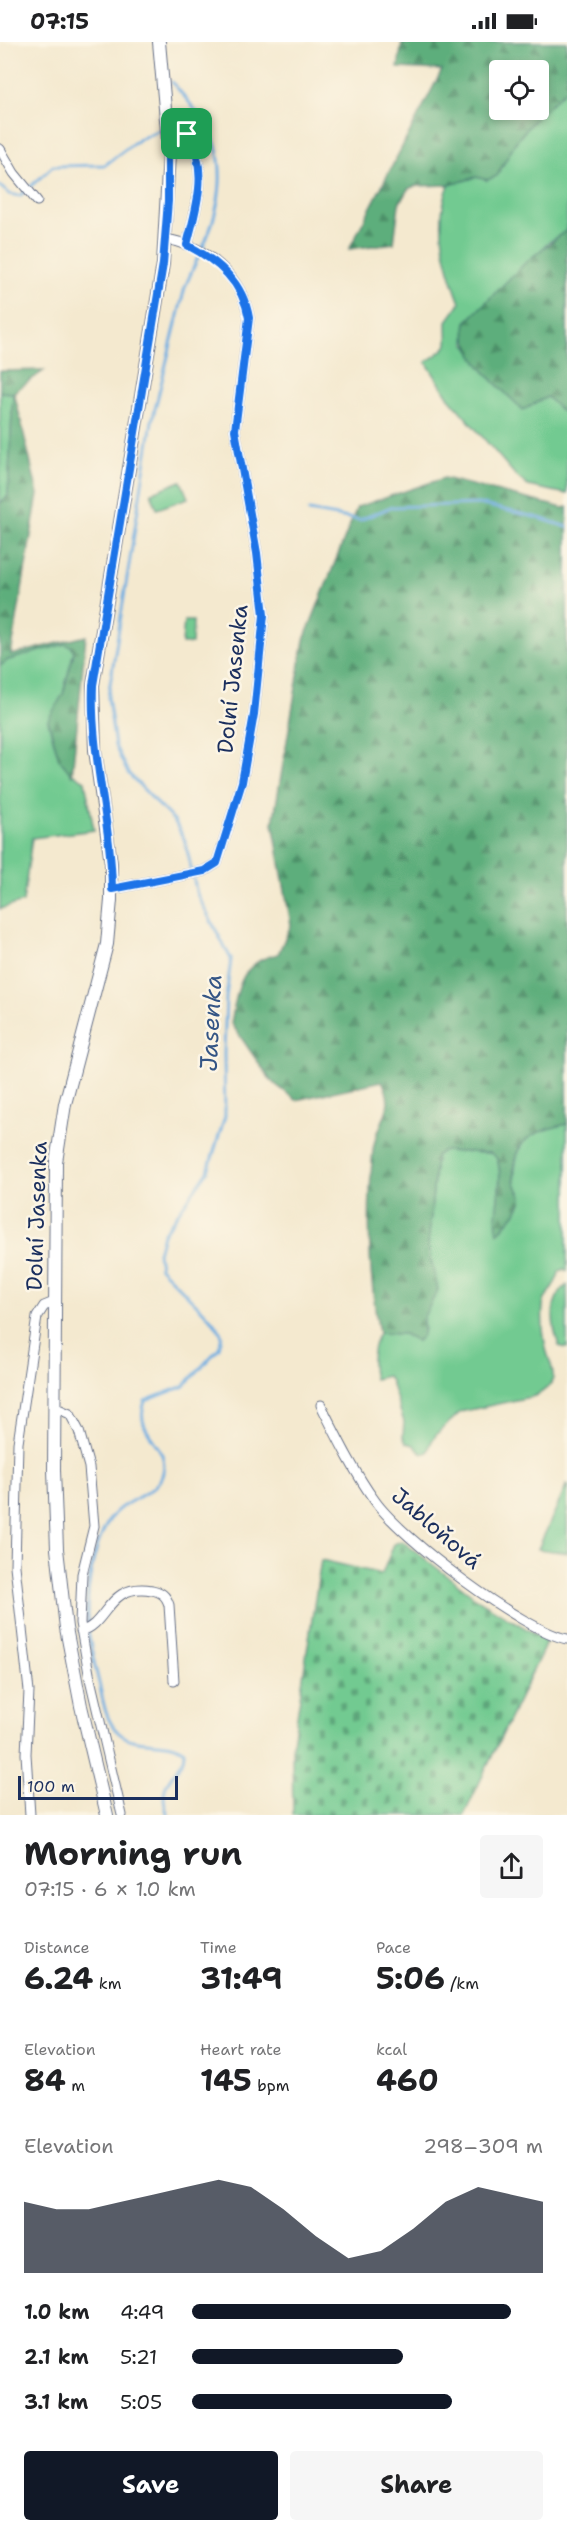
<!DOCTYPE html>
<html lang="en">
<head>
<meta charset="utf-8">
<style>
	:root { --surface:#fff; --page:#f6f6f6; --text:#202124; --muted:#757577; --accent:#111827 }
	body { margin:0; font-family:"Shantell Sans",sans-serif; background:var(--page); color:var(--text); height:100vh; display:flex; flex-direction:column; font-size:22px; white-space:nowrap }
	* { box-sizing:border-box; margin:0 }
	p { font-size:20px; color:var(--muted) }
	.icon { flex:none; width:33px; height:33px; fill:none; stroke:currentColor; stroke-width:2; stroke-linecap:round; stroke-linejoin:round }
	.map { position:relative; height:1773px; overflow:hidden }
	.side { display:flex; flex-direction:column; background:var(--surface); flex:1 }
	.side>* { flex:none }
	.buttons { position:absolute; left:489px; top:18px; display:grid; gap:12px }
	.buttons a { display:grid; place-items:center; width:60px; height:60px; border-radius:6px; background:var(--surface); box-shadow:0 3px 9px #0003; font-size:30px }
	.scale { position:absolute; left:18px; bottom:15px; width:160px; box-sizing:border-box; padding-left:6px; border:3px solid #1b2f5e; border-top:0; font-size:16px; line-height:21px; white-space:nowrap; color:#1b2f5e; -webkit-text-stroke:4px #fcf5e5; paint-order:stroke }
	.pin { position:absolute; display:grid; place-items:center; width:51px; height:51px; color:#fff; margin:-26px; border-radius:12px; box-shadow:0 3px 9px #0006 }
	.round { display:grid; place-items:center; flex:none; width:63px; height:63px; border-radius:6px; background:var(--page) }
	.head { display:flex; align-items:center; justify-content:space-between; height:102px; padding:0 24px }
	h1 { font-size:33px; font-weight:700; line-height:45px }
	.figures { display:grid; grid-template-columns:repeat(3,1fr); gap:9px; height:102px; padding:6px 24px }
	.figures div { display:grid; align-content:center }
	.figures b { font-size:30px; font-weight:700 }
	.figures small { font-size:16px; font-weight:400 }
	.figures p { font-size:16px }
	.chart { height:168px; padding:12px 24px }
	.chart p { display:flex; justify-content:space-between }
	.chart svg { width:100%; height:108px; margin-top:6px; fill:var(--accent); opacity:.7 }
	.action { display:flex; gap:12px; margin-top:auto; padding:12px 24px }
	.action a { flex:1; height:69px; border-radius:6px; background:var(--accent); color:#fff; font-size:24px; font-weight:700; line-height:69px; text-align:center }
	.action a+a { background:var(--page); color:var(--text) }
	ul { padding:0 24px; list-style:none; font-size:20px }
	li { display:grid; grid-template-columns:96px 72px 1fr; align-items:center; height:45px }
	li i { height:15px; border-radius:8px; background:var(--accent) }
	.status { display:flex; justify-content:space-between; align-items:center; height:42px; padding:0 30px; background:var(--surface); direction:ltr }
	.status svg { height:16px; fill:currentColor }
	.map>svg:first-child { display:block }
	.green { fill:#72ca91; stroke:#467c78; stroke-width:1.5 }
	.forest { fill:url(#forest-firs); stroke:#3c6e6c; stroke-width:1.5; fill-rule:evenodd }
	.cemetery { fill:url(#cemetery-stones); stroke:#467c78; stroke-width:1.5 }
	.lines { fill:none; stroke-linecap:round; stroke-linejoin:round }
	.stream { stroke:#6eade1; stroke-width:3 }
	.minor-casing { stroke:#677086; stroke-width:11 }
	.tertiary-casing { stroke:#677086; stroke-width:14 }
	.minor { stroke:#fff; stroke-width:9 }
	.tertiary { stroke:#fff; stroke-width:12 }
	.route-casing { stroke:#fff; stroke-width:12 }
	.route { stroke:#1a73e8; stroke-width:8 }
	.labels { text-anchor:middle; stroke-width:5; stroke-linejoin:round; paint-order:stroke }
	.street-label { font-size:22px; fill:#1b2f5e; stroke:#fcf5e5 }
	.water-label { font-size:24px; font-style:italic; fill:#345585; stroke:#fcf5e5 }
</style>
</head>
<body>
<div class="status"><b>07:15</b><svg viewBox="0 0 49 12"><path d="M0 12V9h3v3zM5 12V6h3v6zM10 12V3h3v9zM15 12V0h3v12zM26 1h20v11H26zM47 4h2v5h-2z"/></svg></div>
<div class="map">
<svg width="567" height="1773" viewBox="0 0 567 1773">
	<defs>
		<pattern id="forest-firs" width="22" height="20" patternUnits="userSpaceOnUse" patternTransform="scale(1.5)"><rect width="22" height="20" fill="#5dae7b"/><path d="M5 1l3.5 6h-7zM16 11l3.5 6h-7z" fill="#4c8e68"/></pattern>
		<pattern id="cemetery-stones" width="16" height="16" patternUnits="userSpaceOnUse" patternTransform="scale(1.5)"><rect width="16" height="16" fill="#72ca91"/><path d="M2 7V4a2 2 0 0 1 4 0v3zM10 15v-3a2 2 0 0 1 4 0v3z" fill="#5da47a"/></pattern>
	</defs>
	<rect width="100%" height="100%" fill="#fcf5e5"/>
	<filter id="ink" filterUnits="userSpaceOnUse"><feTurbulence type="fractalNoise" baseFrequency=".0167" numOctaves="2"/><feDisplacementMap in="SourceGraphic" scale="12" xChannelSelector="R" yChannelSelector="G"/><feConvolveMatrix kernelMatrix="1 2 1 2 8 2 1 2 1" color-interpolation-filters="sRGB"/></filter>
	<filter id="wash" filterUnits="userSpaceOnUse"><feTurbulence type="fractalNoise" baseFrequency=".008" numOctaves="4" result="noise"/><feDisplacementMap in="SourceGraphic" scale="24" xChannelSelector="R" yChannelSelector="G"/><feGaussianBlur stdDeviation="1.35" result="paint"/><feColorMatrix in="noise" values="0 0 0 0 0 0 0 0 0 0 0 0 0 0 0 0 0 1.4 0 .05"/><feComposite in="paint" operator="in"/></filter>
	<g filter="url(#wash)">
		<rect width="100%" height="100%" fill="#f4e9cf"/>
		<path class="green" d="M567,46V188L549,200L466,280L465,301L496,341L547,355L567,374V452L528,444L516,434L449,356L426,320C452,301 447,310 447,279L460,261C446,224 433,181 449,143L476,135L487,138L497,134L515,101L531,81Z
			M0,350L13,351L8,454L0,461Z
			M181,439L188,456L157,467L151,451Z
			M184,579H193L192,602H182Z
			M65,602L71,604L74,609L63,652L48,679C56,706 57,725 85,739L94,788L32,796L23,860L0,867V624L8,618Z
			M567,1082V1229L564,1227L559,1230C558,1243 545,1250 543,1264C542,1275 543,1291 545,1302C549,1326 566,1338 535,1354L460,1370C448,1384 432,1390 428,1410L422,1412L414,1403L406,1401L403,1394L404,1380L390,1337L387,1334L374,1337C370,1323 372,1304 379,1291L404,1292L417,1299L424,1288L423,1276L438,1248L428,1205L436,1114L443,1109L491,1111L496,1115C506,1138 491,1165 502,1187L515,1172L520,1149C514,1143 514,1136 515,1127C519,1090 535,1089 567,1082Z
			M567,1243V1306L559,1304C552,1284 548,1258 567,1243Z
			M567,1441V1511L538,1507L564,1449Z"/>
		<path class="forest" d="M402,0H567V46L531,81L515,101L497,134L487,138L476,135L449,143L415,144L408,147L399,162L394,201L349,207L442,28L398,26ZM500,28H538V68H500Z
			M567,188V374L547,355L523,368C500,345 459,314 466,280L527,219Z
			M45,328L14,350L38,452L11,613L86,594L72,733L59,717L48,678L63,652L74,610L71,604L65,602L8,618L0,624V461L8,454L13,351L0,350V329Z
			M444,436L563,466L567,465V1082C534,1090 511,1096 514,1137C515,1146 522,1150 522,1159L515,1172L498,1191C491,1166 507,1139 496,1115L490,1111L443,1109L436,1114L428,1205L438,1248L423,1276V1293L417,1299L404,1292L379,1291C368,1231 367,1169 373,1108C376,1081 398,1068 382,1039L296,1058L271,1039L231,981C238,947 239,920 278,912L291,883L273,781L304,598L357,465Z"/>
		<path class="cemetery" d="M402,1499L480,1559L547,1599L464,1773H293L292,1707L321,1518L382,1532L394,1502Z"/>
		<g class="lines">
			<path class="stream" d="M172,40C182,52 193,64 202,77C231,116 221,166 202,207
				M171,83L197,71
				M0,144L9,152L20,154L53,124L105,123L139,97L162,87
				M309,469L360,478L391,465L479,462L539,476L567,485
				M168,1773C153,1735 185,1732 184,1709C165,1695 136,1706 119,1691C105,1679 103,1658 99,1641C95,1624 90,1605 88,1587C85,1552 91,1507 110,1477C121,1458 154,1454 162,1434C173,1401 132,1395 145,1359L184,1344L219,1306L222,1293L213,1279L160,1226L158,1211L163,1192L208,1129L225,1074L224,1012L226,955L231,917L197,852L185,799L175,780L128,731L115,704L108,655L152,379L185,245L199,213"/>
		</g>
	</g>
	<g filter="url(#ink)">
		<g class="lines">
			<defs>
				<path id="minor" d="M168,90L183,91L189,94C209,130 196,166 187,203
					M0,107L14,131L37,159
					M112,847L204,829L217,821L242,740L254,673L264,573L257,511L235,388L249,276C242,235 206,203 165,197
					M321,1363C337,1395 354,1430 375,1459C402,1497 522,1588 567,1597
					M54,1365L70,1372L79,1389L89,1425L94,1484L82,1532L80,1581L90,1637L122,1773
					M81,1589C108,1583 107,1540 152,1548C161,1550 166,1553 169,1563L174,1639
					M30,1773L26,1712L29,1649L15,1524L18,1401L37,1275L44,1264L54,1260"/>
				<path id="tertiary" d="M107,1773L81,1664L66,1586L57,1507L54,1428L56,1120L65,1062L107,902L111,858V821L95,708L93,643L163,222L169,111L159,0"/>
			</defs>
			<use href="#minor" class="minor-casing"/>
			<use href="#tertiary" class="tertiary-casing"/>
			<use href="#minor" class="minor"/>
			<use href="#tertiary" class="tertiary"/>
		</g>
	</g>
	<g class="lines" filter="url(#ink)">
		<defs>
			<path id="route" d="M168,90L183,91L189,94C209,130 196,166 187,203C218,219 243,240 249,276L235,388L257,511L264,573L254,672L242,740L217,821L204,829L112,847C111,778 90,712 93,643L163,222L168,159Z"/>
		</defs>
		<use href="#route" class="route-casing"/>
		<use href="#route" class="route"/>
	</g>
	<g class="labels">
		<g class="street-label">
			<text transform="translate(232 637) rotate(-84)" y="8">Dolní Jasenka</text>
			<text transform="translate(36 1174) rotate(-88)" y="8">Dolní Jasenka</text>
			<text transform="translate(437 1486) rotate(41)" y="8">Jabloňová</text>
		</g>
		<g class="water-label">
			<text transform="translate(211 981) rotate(-87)" y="8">Jasenka</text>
		</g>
	</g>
</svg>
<div class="buttons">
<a><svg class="icon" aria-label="locate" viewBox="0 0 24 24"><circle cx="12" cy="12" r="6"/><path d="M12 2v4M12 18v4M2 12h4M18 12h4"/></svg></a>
</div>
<div class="scale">100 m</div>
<div class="pin" style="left:187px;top:92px;background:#1e9e55"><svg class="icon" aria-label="arrive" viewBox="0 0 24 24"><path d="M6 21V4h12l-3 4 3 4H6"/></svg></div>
</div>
<section class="side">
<div class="head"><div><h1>Morning run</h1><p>07:15 · 6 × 1.0 km</p></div><a class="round"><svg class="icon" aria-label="share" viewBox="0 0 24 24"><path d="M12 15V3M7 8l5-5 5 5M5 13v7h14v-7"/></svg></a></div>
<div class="figures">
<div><p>Distance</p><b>6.24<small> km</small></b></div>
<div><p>Time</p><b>31:49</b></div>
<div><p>Pace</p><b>5:06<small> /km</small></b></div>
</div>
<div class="figures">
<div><p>Elevation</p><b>84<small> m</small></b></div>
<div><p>Heart rate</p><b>145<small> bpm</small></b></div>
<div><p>kcal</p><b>460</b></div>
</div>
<div class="chart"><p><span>Elevation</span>298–309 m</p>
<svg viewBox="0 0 160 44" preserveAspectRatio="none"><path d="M0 44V15L10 18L20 18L30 15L40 12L50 9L60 6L70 9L80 18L90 29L100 38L110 35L120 26L130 15L140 9L150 12L160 15V44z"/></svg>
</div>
<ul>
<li><b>1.0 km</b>4:49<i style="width:91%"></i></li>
<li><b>2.1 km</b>5:21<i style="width:60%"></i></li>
<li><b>3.1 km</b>5:05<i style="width:74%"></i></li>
</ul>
<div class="action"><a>Save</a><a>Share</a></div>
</section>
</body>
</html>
